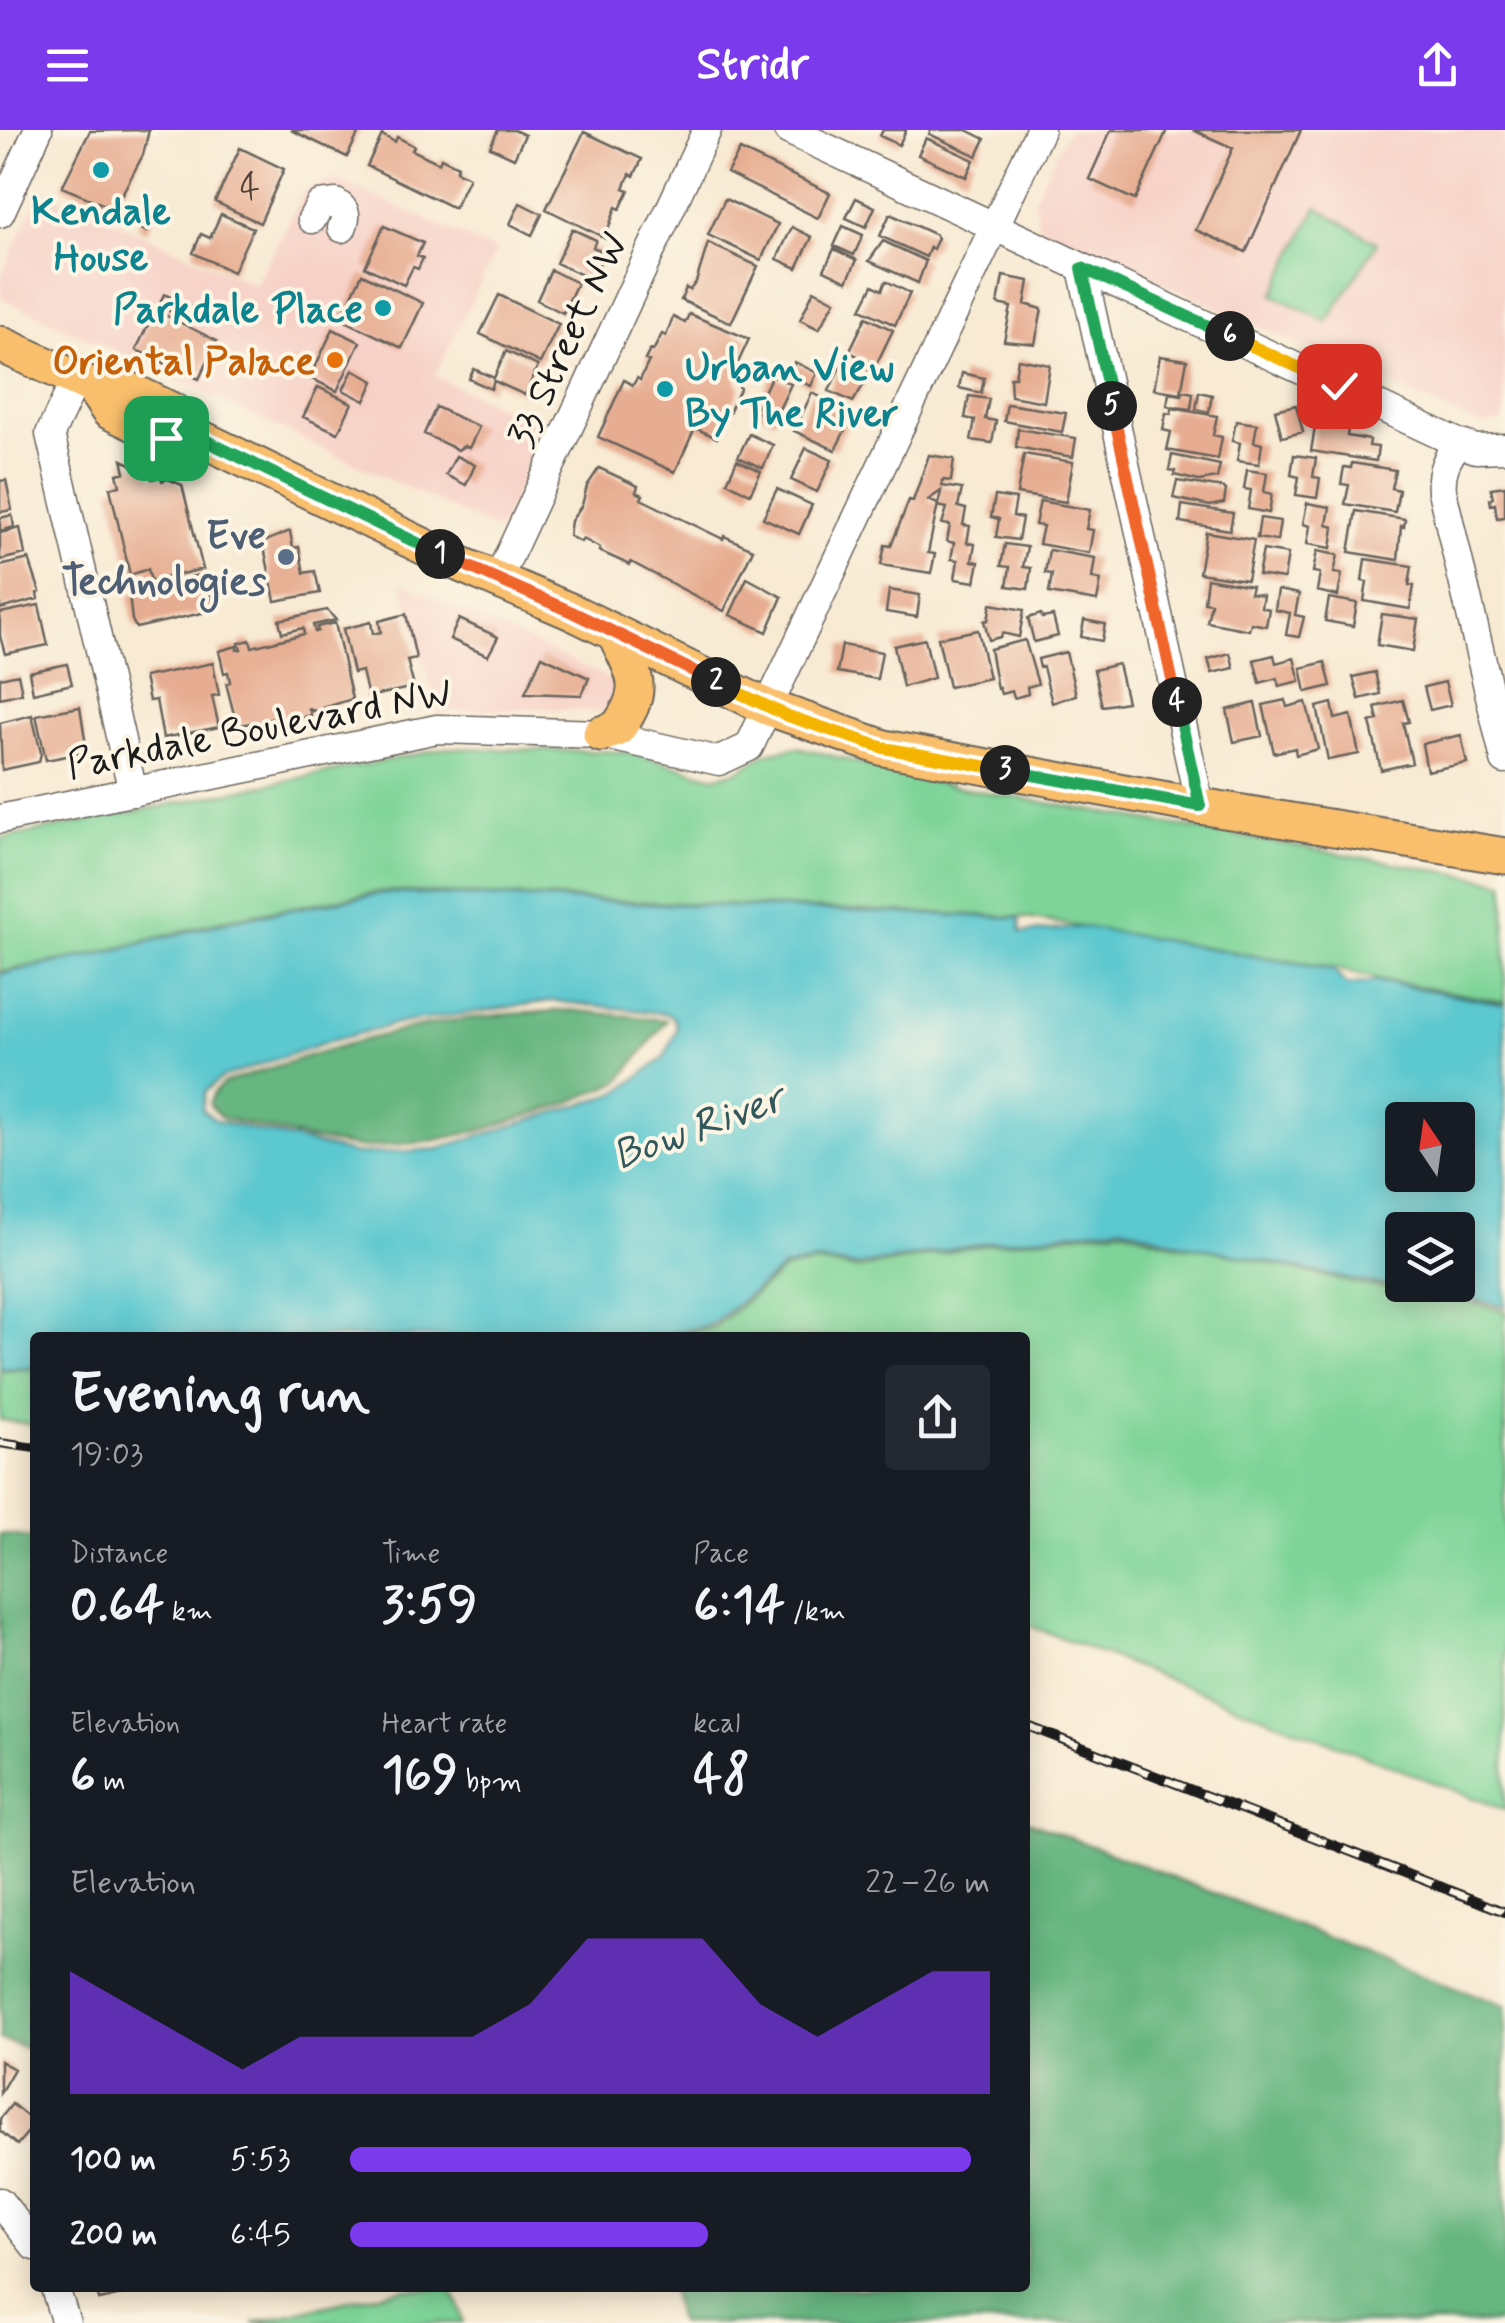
<!DOCTYPE html>
<html lang="en">
<head>
<meta charset="utf-8">
<style>
	:root { --surface:#171b24; --page:#242831; --text:#f1f3f6; --muted:#9ea1a6; --accent:#7c3aed }
	body { margin:0; font-family:Mynerve,sans-serif; background:var(--page); color:var(--text); height:100vh; display:flex; flex-direction:column; font-size:38px; white-space:nowrap }
	* { box-sizing:border-box; margin:0 }
	p { font-size:32px; color:var(--muted) }
	.icon { flex:none; width:55px; height:55px; fill:none; stroke:currentColor; stroke-width:2; stroke-linecap:round; stroke-linejoin:round }
	.map { position:relative; flex:1; overflow:hidden }
	.side { position:absolute; left:30px; top:1202px; width:1000px; height:960px; display:flex; flex-direction:column; background:var(--surface); border-radius:10px; box-shadow:0 5px 25px #0003 }
	.side>* { flex:none }
	.needle { width:65px; rotate:347deg }
	.controls { position:absolute; left:1385px; top:972px; display:grid; gap:20px }
	.controls a { display:grid; place-items:center; width:90px; height:90px; border-radius:10px; background:var(--surface); box-shadow:0 5px 25px #0003; font-size:50px }
	.pin { position:absolute; display:grid; place-items:center; width:85px; height:85px; color:#fff; margin:-42px; border-radius:20px; box-shadow:0 5px 15px #0006 }
	.km { position:absolute; width:50px; height:50px; margin:-25px; border-radius:50%; background:#222; color:#fff; font-size:28px; line-height:50px; text-align:center }
	.round { display:grid; place-items:center; flex:none; width:105px; height:105px; border-radius:10px; background:var(--page) }
	.headline { display:flex; align-items:center; justify-content:space-between; height:170px; padding:0 40px }
	h1 { font-size:55px; font-weight:800; line-height:75px }
	.stats { display:grid; grid-template-columns:repeat(3,1fr); gap:15px; height:170px; padding:10px 40px }
	.stats div { display:grid; align-content:center }
	.stats b { font-size:50px; font-weight:800 }
	.stats small { font-size:28px; font-weight:400 }
	.stats p { font-size:28px }
	.chart { height:280px; padding:20px 40px }
	.chart p { display:flex; justify-content:space-between }
	.chart svg { width:100%; height:180px; margin-top:10px; fill:var(--accent); opacity:.7 }
	ul { padding:0 40px; list-style:none; font-size:32px }
	li { display:grid; grid-template-columns:160px 120px 1fr; align-items:center; height:75px }
	li i { height:25px; border-radius:12px; background:var(--accent) }
	header { display:flex; justify-content:space-between; align-items:center; height:130px; padding:0 40px; background:var(--accent); color:#fff; font-size:45px; font-weight:800 }
	.map>svg:first-child { display:block }
	.built { fill:#f7d1c8 }
	.green { fill:#7ed498; stroke:#4d785a; stroke-width:2.5 }
	.forest { fill:#66b680; stroke:#41694e; stroke-width:2.5 }
	.water { fill:#5bc8cf; stroke:#3c7276; stroke-width:2.5; fill-rule:evenodd }
	.building { fill:#e7ad92 }
	.lines { fill:none; stroke-linecap:round; stroke-linejoin:round }
	.minor-casing { stroke:#69645c; stroke-width:31 }
	.major-casing { stroke:#69645c; stroke-width:39 }
	.minor { stroke:#fff; stroke-width:28 }
	.major { stroke:#f9bf6d; stroke-width:35 }
	.rail-casing { stroke:#1c1c1c; stroke-width:10 }
	.rail { stroke:#fcf5e5; stroke-width:6; stroke-dasharray:19; stroke-linecap:butt }
	.split-1-casing { stroke:#fff; stroke-width:20 }
	.split-2-casing { stroke:#fff; stroke-width:20 }
	.split-3-casing { stroke:#fff; stroke-width:20 }
	.split-4-casing { stroke:#fff; stroke-width:20 }
	.split-5-casing { stroke:#fff; stroke-width:20 }
	.split-6-casing { stroke:#fff; stroke-width:20 }
	.split-7-casing { stroke:#fff; stroke-width:20 }
	.split-1 { stroke:#22a559; stroke-width:12 }
	.split-2 { stroke:#f0652b; stroke-width:12 }
	.split-3 { stroke:#f5b400; stroke-width:12 }
	.split-4 { stroke:#22a559; stroke-width:12 }
	.split-5 { stroke:#f0652b; stroke-width:12 }
	.split-6 { stroke:#22a559; stroke-width:12 }
	.split-7 { stroke:#f5b400; stroke-width:12 }
	.culture-dot { fill:#0f9aa8; stroke:#fcf5e5; stroke-width:4 }
	.food-dot { fill:#e8710a; stroke:#fcf5e5; stroke-width:4 }
	.service-dot { fill:#5c6f8a; stroke:#fcf5e5; stroke-width:4 }
	.labels { text-anchor:middle; stroke-width:8; stroke-linejoin:round; paint-order:stroke }
	.number-label { font-size:35px; fill:#4f403a }
	.culture-label { font-size:40px; font-weight:bold; fill:#0d838f; stroke:#fcf5e5 }
	.street-label { font-size:40px; fill:#1c1c1c; stroke:#fcf5e5 }
	.food-label { font-size:40px; font-weight:bold; fill:#c56008; stroke:#fcf5e5; text-anchor:end }
	.service-label { font-size:40px; font-weight:bold; fill:#4e5e75; stroke:#fcf5e5; text-anchor:end }
	.water-label { font-size:42px; font-style:italic; fill:#32585b; stroke:#fcf5e5 }
</style>
</head>
<body>
<header><svg class="icon" aria-label="menu" viewBox="0 0 24 24"><path d="M4 6h16M4 12h16M4 18h16"/></svg>Stridr<svg class="icon" aria-label="share" viewBox="0 0 24 24"><path d="M12 15V3M7 8l5-5 5 5M5 13v7h14v-7"/></svg></header>
<div class="map">
<svg width="1505" height="2193" viewBox="0 0 1505 2193">
	<rect width="100%" height="100%" fill="#fcf5e5"/>
	<filter id="ink" filterUnits="userSpaceOnUse"><feTurbulence type="fractalNoise" baseFrequency=".01" numOctaves="2"/><feDisplacementMap in="SourceGraphic" scale="20" xChannelSelector="R" yChannelSelector="G"/><feConvolveMatrix kernelMatrix="1 2 1 2 8 2 1 2 1" color-interpolation-filters="sRGB"/></filter>
	<filter id="wash" filterUnits="userSpaceOnUse"><feTurbulence type="fractalNoise" baseFrequency=".0048" numOctaves="4" result="noise"/><feDisplacementMap in="SourceGraphic" scale="40" xChannelSelector="R" yChannelSelector="G"/><feGaussianBlur stdDeviation="2.25" result="paint"/><feColorMatrix in="noise" values="0 0 0 0 0 0 0 0 0 0 0 0 0 0 0 0 0 1.4 0 .05"/><feComposite in="paint" operator="in"/></filter>
	<g filter="url(#wash)">
		<rect width="100%" height="100%" fill="#f8ead3"/>
		<path class="built" d="M1068,0H1505V291L1482,296L1039,98L1034,68Z
			M336,49L496,121L435,246L544,298L499,401L0,167V148L41,59L255,155L305,61Z
			M402,453L620,554L603,582L535,578L438,582Z"/>
		<path class="green" d="M1317,77L1377,113L1327,192L1273,165Z
			M797,617L955,657L1505,752V872L1377,849L1333,838L1020,787L384,761L232,788L104,822L0,842V709L447,618L629,622L714,647L738,641L767,623Z
			M1122,1099L1181,1116L1199,1117L1362,1155L1446,1166L1505,1181V1680L1025,1494V1208L661,1207L713,1198L785,1139L818,1133L856,1139L993,1114Z
			M35,1239V1295L0,1290V1240Z
			M404,2158L450,2159L457,2170L463,2193H253Z"/>
		<path class="forest" d="M571,880L667,890L619,952L566,974L479,1001L427,1012L361,1018L308,1009L222,988L209,975L213,964L224,953C288,932 351,911 417,897C468,886 520,883 571,880Z
			M0,1404L35,1408V1920L0,1910Z
			M1025,1690L1505,1876V2193H678L670,2158H1025Z"/>
		<path class="water" d="M384,763L1020,788L1021,803L1085,797L1333,840L1347,855L1377,851L1505,874V1177L1447,1163L1362,1152L1181,1113L1122,1096L994,1112L855,1136L818,1131L784,1137L711,1195L649,1207L35,1208V1237L0,1238V844L105,823L233,790ZM552,871L668,884L674,888L677,899L664,928L617,963L437,1019L357,1024L217,991L202,980L205,962L222,948L330,911L401,893ZM1402,990H1458V1045H1402ZM1402,1100H1458V1155H1402Z"/>
		<g id="blocks">
			<path class="building" d="M149,0L143,25L114,79L62,57L90,1Z
				M291,0H360L347,27Z
				M498,0H514L525,5L514,28L490,17Z
				M883,0H906L899,15L880,6Z
				M931,0H967L985,9L977,26L929,4Z
				M1111,0H1167L1135,70L1089,49Z
				M1193,0H1301L1246,122L1196,100L1233,18Z
				M584,2L642,29L634,46L630,44L624,58L629,60L620,79L616,77L605,108L546,79Z
				M382,5L395,12L397,7L414,16L412,20L439,33L441,28L458,36L456,41L469,47L454,78L367,36Z
				M926,8L974,30L966,47L918,25Z
				M240,18L284,39L260,93L215,72Z
				M740,20L830,63L818,88L727,43Z
				M856,68L875,77L866,97L846,88Z
				M725,69L778,94L761,130L708,105Z
				M520,73L542,84L532,105L510,94Z
				M142,84L152,90L147,102L137,97Z
				M221,84L253,98L233,142L193,123L201,104L210,108Z
				M890,84L936,105L938,108L933,119L930,117L926,127L880,106Z
				M384,96L423,113L417,126L423,128L418,139L413,137L404,155L365,137Z
				M843,96L863,105L854,125L834,116Z
				M792,97L812,107L797,138L777,129Z
				M572,99L596,110L593,117L604,122L593,150L556,133Z
				M883,111L926,131L918,153L869,131Z
				M708,113L758,136L731,193L681,170L686,158L690,160L696,152Z
				M834,119L857,130L847,151L824,140Z
				M551,140L577,153L563,183L537,170Z
				M362,144L423,173L402,218L341,189Z
				M1003,146L1029,151L1025,174L1042,179L1035,214L1004,211L1011,177L998,174Z
				M886,151L910,163L895,195L861,179L873,155L882,160Z
				M814,160L835,171L819,199L800,190Z
				M164,164L193,178L188,189L159,176Z
				M499,165L559,194L540,233L480,204Z
				M155,180L217,211L199,249L136,220Z
				M689,184L749,209L737,235L741,237L736,246L740,259L717,308L695,298L675,342L598,307L624,250L633,255L637,248L640,250L649,231L645,230L650,220L653,221L662,204L666,206L673,187L685,193Z
				M866,187L893,200L876,235L849,222Z
				M333,199L360,212L337,261L310,248Z
				M506,221L538,236L525,265L494,251L491,259L469,249L474,239L494,248Z
				M1160,226L1187,230L1181,263L1154,259Z
				M844,228L872,241L853,272L829,261Z
				M1018,229L1050,235L1044,272L1011,266L1010,247H1015Z
				M795,232L817,243L811,256L789,246Z
				M353,240L374,251L365,271L343,260Z
				M962,243L984,248L981,263L959,258Z
				M772,245L791,254L774,290L755,281Z
				M318,257L352,273L338,303L303,287Z
				M1183,261L1193,263L1191,279L1167,276L1169,263L1182,265Z
				M1199,262L1212,265L1209,282L1196,279Z
				M812,263L854,283L835,320L794,301Z
				M969,266L989,269L985,289L996,291L992,313L971,310L975,290L965,288Z
				M1007,274L1066,283L1062,302L1004,291Z
				M1296,275L1303,302L1282,307L1275,280Z
				M436,277L479,297L469,318L464,316L458,320L424,304Z
				M1172,278L1217,286L1213,305L1222,307L1218,329L1167,320L1171,302L1163,300L1166,283L1171,284Z
				M1236,291L1257,294L1254,312L1262,314L1259,334L1237,331L1240,313L1232,311Z
				M1316,292L1339,295L1348,299L1347,306L1370,310L1369,316L1378,317L1376,331L1311,321Z
				M1018,299L1076,308L1073,327L1016,317Z
				M749,304L773,315L763,338L738,327Z
				M806,318L832,330L817,362L791,350Z
				M1024,324L1073,332L1066,372L1017,364Z
				M929,325L954,329L951,351L943,350L942,356L962,359L958,377L966,379L963,395L970,396L967,413L975,414L972,431L979,432L975,452L955,449L958,430L951,429L954,413L947,411L950,395L942,394L947,378L938,376L941,361L928,370L938,374L928,423L935,424L931,443L881,435L885,415L891,416L909,370L913,371Z
				M1172,325L1220,335L1217,348L1199,351L1174,345L1175,341L1169,340Z
				M1294,325L1316,328L1313,347L1320,348L1317,368L1296,365L1299,347L1291,345Z
				M456,326L475,335L466,355L446,345Z
				M122,330L151,343L152,349L161,347L162,351L168,349L182,355L203,439L151,451L148,439L130,445L110,358L120,356L117,344L125,342Z
				M737,330L761,341L750,364L727,352Z
				M1352,333L1395,340L1391,358L1399,360L1395,382L1345,374L1349,355L1341,354L1344,337L1351,338Z
				M599,338L638,356L636,362L643,365L641,369L723,409L724,406L753,419L724,481L631,432L630,435L599,421L600,418L587,411L583,409L581,412L569,406L571,391L582,375L587,356Z
				M1247,340L1267,343L1264,362L1272,364L1269,383L1248,379L1251,360L1244,359Z
				M6,350L12,380L0,382V351Z
				M1177,351L1224,358L1226,360L1224,373L1210,376L1173,368Z
				M1505,356V387L1497,388L1495,374L1491,375L1490,369L1493,368L1491,358Z
				M777,359L812,375L799,404L763,388Z
				M995,366L1016,369L1013,386L1022,388L1018,410L996,407L999,389L991,387Z
				M1040,371L1090,380L1086,399L1093,400L1089,423L1039,414L1043,396L1035,395Z
				M1307,373L1330,377L1327,395L1334,397L1331,418L1307,414L1310,396L1303,394Z
				M1182,375L1233,383L1230,400L1180,392Z
				M1356,381L1405,389L1404,397L1401,396L1398,430L1349,422Z
				M12,385L14,397L0,401V388Z
				M1260,388L1280,391L1277,411L1257,408Z
				M20,398L25,424L0,430V403Z
				M290,401L293,418L299,417L304,443L315,441L320,463L275,471L263,412Z
				M1206,402L1254,410L1247,450L1199,443Z
				M1005,414L1027,417L1023,437L1031,438L1028,459L1007,456L1010,437L1001,436Z
				M1049,420L1095,428L1092,448L1101,450L1097,471L1049,463L1052,444L1045,443Z
				M1263,420L1288,424L1284,449L1258,445Z
				M1317,421L1338,425L1334,443L1342,444L1338,466L1317,461L1320,443L1313,442Z
				M29,429L40,462L37,463L38,469L0,479V436Z
				M1365,429L1412,436L1409,455L1414,456L1410,479L1364,471L1367,452L1362,451Z
				M207,443L215,480L136,498L132,490L129,465L146,461V458Z
				M747,448L782,467L767,502L730,485Z
				M1207,448L1252,456L1250,463L1263,465L1261,477L1269,479L1266,496L1251,493L1249,500L1207,492L1211,473L1204,472Z
				M889,460L920,465L917,487L886,482Z
				M1278,460L1299,464L1295,485L1304,487L1299,507L1286,505L1290,483L1275,480Z
				M1329,468L1357,473L1353,496L1325,491Z
				M991,474L1024,480L1019,507L1002,503L1001,507L989,510L984,491L988,490Z
				M39,475L48,515L5,524L0,506V483Z
				M327,480L336,490L313,495L315,502L318,501L317,497L335,493L352,569L314,581L309,579L311,585L281,592L280,586L251,595L250,593L237,596L226,553L230,552L228,542L224,543L219,521L237,516V520L241,519L239,513L250,510L252,517L304,504L303,498L282,503L279,490Z
				M406,484L416,528L407,530L414,557L368,567L362,541L353,543L343,499L371,492L373,504L381,502L379,491Z
				M1041,484L1042,488L1053,486L1058,506L1034,512L1028,488Z
				M1382,484L1418,489L1413,521L1377,515Z
				M459,489L498,507L488,526L450,509Z
				M1084,490L1105,494L1102,511L1081,507Z
				M978,500L989,548L949,557L938,508Z
				M925,509L934,548L903,557L894,516Z
				M1025,510L1038,554L1027,557L1028,564L1014,568L1012,561L1001,564L999,558L997,559L990,519Z
				M842,515L882,522L877,549L837,542Z
				M1066,522L1076,565L1052,573L1043,537L1040,538L1038,529Z
				M1230,523L1234,538L1212,543L1208,529Z
				M1274,525L1276,533L1294,528L1300,551L1279,556L1277,548L1260,553L1254,530Z
				M542,526L589,548L582,565L525,563Z
				M1325,532L1331,556L1306,562L1301,538Z
				M213,533L219,565L212,566L219,597L163,608L156,570L149,571L144,547Z
				M67,534L72,554L33,563L29,542Z
				M1118,534L1127,572L1102,576L1094,540Z
				M1375,542L1380,564L1359,569L1353,547Z
				M18,544L22,563L0,568V548Z
				M1445,552L1451,575L1430,580L1424,557Z
				M1285,570L1287,577L1306,572L1318,619L1296,625L1295,618L1274,623L1263,575Z
				M1403,570L1409,592L1403,593L1412,633L1381,640L1370,592L1378,590L1375,577Z
				M1255,573L1262,606L1234,612L1227,580Z
				M1332,573L1335,589L1351,585L1359,624L1328,630L1317,577Z
				M80,577L87,622L46,630L36,585Z
				M32,585L41,623L39,632L2,640L0,593Z
				M1461,605L1467,633L1427,641L1422,614Z
				M0,1931L14,1939L0,1963Z
				M12,1974L29,1988L35,1980V2009L27,2003L17,2015L0,2001V1989Z
				M96,2158H149V2159L99,2170Z"/>
		</g>
	</g>
	<g filter="url(#ink)">
		<use href="#blocks" fill-opacity="0" stroke="#69645c" stroke-width="2.5"/>
		<g class="lines">
			<defs>
				<path id="minor" d="M788,0L1458,313L1476,319L1505,318
					M0,83L38,0
					M312,89L320,75L336,73C347,80 347,86 342,98
					M1082,138L1200,676
					M76,249L50,304L133,662
					M1458,313C1447,328 1440,341 1442,361L1505,630
					M497,451L707,0
					M0,689L437,599L601,604L719,631L749,617L1040,0
					M0,2072L35,2116
					M55,2158L66,2193"/>
				<path id="major" d="M0,214L92,256H121L175,282L188,302L460,434L572,482L767,577L884,618L1200,676L1505,726
					M92,256L109,281L165,308L188,302
					M601,604L617,599C647,558 635,546 615,503"/>
			</defs>
			<use href="#minor" class="minor-casing"/>
			<use href="#major" class="major-casing"/>
			<use href="#minor" class="minor"/>
			<use href="#major" class="major"/>
			<defs>
				<path id="rail" d="M0,1313L35,1318
					M1025,1595L1505,1782"/>
			</defs>
			<use href="#rail" class="rail-casing"/>
			<use href="#rail" class="rail"/>
		</g>
	</g>
	<g class="lines" filter="url(#ink)">
		<defs>
			<path id="split-1" d="M166,308L188,302L440,424"/>
			<path id="split-2" d="M440,424L572,482L716,552"/>
			<path id="split-3" d="M716,552L788,586L884,618L1005,640"/>
			<path id="split-4" d="M1005,640L1200,676L1177,572"/>
			<path id="split-5" d="M1112,276L1177,572"/>
			<path id="split-6" d="M1112,276L1082,138L1230,206"/>
			<path id="split-7" d="M1230,206L1339,256"/>
		</defs>
		<use href="#split-1" class="split-1-casing"/>
		<use href="#split-2" class="split-2-casing"/>
		<use href="#split-3" class="split-3-casing"/>
		<use href="#split-4" class="split-4-casing"/>
		<use href="#split-5" class="split-5-casing"/>
		<use href="#split-6" class="split-6-casing"/>
		<use href="#split-7" class="split-7-casing"/>
		<use href="#split-1" class="split-1"/>
		<use href="#split-2" class="split-2"/>
		<use href="#split-3" class="split-3"/>
		<use href="#split-4" class="split-4"/>
		<use href="#split-5" class="split-5"/>
		<use href="#split-6" class="split-6"/>
		<use href="#split-7" class="split-7"/>
	</g>
	<g class="culture-dot">
		<circle cx="101" cy="40" r="10"/>
		<circle cx="383" cy="178" r="10"/>
		<circle cx="665" cy="259" r="10"/>
	</g>
	<circle class="food-dot" cx="335" cy="230" r="10"/>
	<circle class="service-dot" cx="286" cy="427" r="10"/>
	<g class="labels">
		<g class="number-label">
			<text x="250" y="68">4</text>
		</g>
		<g class="culture-label">
			<text x="101" y="94">Kendale<tspan x="101" dy="46">House</tspan></text>
			<text x="363" y="192" text-anchor="end">Parkdale Place</text>
			<text x="685" y="250" text-anchor="start">Urban View<tspan x="685" dy="46">By The River</tspan></text>
		</g>
		<g class="street-label">
			<text transform="translate(566 209) rotate(-65)" y="14">33 Street NW</text>
			<text transform="translate(259 597) rotate(-11)" y="14">Parkdale Boulevard NW</text>
		</g>
		<g class="food-label">
			<text x="315" y="244">Oriental Palace</text>
		</g>
		<g class="service-label">
			<text x="266" y="418">Eve<tspan x="266" dy="46">Technologies</tspan></text>
		</g>
		<g class="water-label">
			<text transform="translate(697 995) rotate(-20)" y="15">Bow River</text>
		</g>
	</g>
</svg>
<div class="controls">
<a><svg class="needle" viewBox="-14 -14 28 28"><path d="M0-13l5 13h-10z" fill="#e53935"/><path d="M0 13l5-13h-10z" fill="#9ea1a6"/></svg></a>
<a><svg class="icon" aria-label="layers" viewBox="0 0 24 24"><path d="M12 4l9 5-9 5-9-5zM3 14l9 5 9-5"/></svg></a>
</div>
<div class="pin" style="left:166px;top:308px;background:#1e9e55"><svg class="icon" aria-label="arrive" viewBox="0 0 24 24"><path d="M6 21V4h12l-3 4 3 4H6"/></svg></div>
<div class="pin" style="left:1339px;top:256px;background:#d93025"><svg class="icon" aria-label="check" viewBox="0 0 24 24"><path d="M5 12l5 5 9-10"/></svg></div>
<b class="km" style="left:440px;top:424px">1</b>
<b class="km" style="left:716px;top:552px">2</b>
<b class="km" style="left:1005px;top:640px">3</b>
<b class="km" style="left:1177px;top:572px">4</b>
<b class="km" style="left:1112px;top:276px">5</b>
<b class="km" style="left:1230px;top:206px">6</b>
<section class="side">
<div class="headline"><div><h1>Evening run</h1><p>19:03</p></div><a class="round"><svg class="icon" aria-label="share" viewBox="0 0 24 24"><path d="M12 15V3M7 8l5-5 5 5M5 13v7h14v-7"/></svg></a></div>
<div class="stats">
<div><p>Distance</p><b>0.64<small> km</small></b></div>
<div><p>Time</p><b>3:59</b></div>
<div><p>Pace</p><b>6:14<small> /km</small></b></div>
</div>
<div class="stats">
<div><p>Elevation</p><b>6<small> m</small></b></div>
<div><p>Heart rate</p><b>169<small> bpm</small></b></div>
<div><p>kcal</p><b>48</b></div>
</div>
<div class="chart"><p><span>Elevation</span>22–26 m</p>
<svg viewBox="0 0 160 44" preserveAspectRatio="none"><path d="M0 44V14L10 22L20 30L30 38L40 30L50 30L60 30L70 30L80 22L90 6L100 6L110 6L120 22L130 30L140 22L150 14L160 14V44z"/></svg>
</div>
<ul>
<li><b>100 m</b>5:53<i style="width:97%"></i></li>
<li><b>200 m</b>6:45<i style="width:56%"></i></li>
</ul>
</section>
</div>
</body>
</html>
